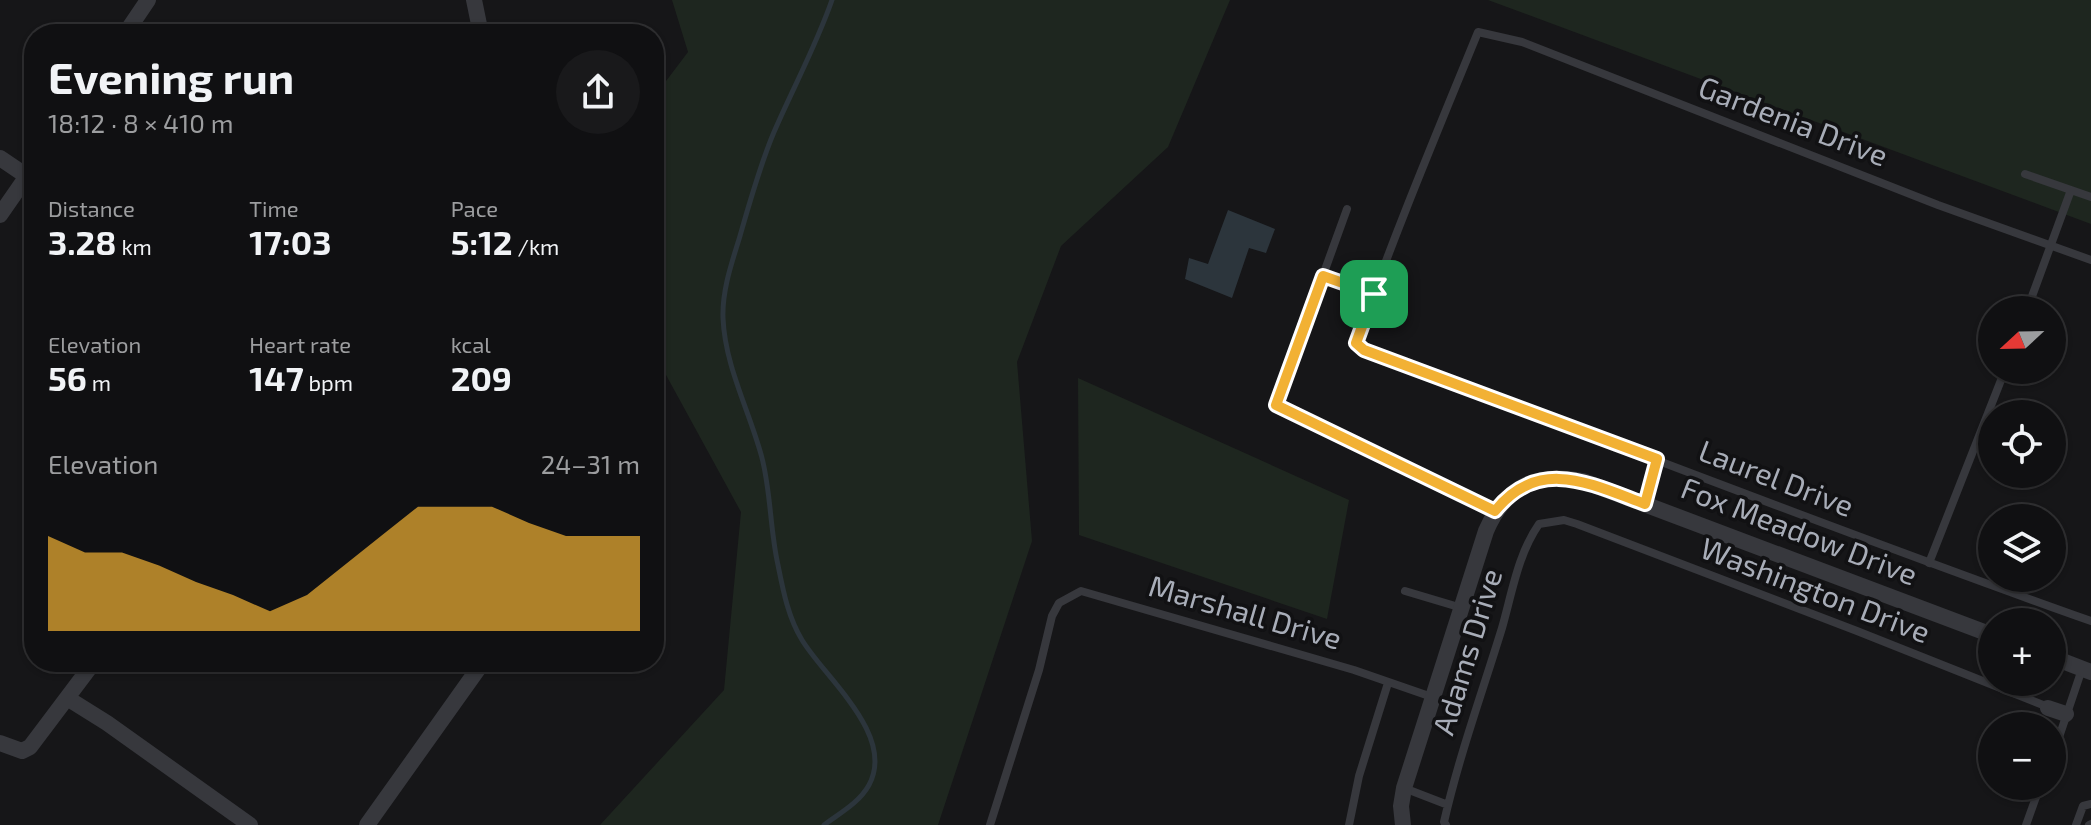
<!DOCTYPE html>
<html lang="en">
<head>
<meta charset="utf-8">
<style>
	:root { --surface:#101012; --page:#19191b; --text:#f1f3f6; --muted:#9c9d9f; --line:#303032; --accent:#f2b134 }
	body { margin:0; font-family:"Exo 2",sans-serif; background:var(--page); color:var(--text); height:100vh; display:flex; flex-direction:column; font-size:30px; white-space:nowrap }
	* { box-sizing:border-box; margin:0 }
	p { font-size:26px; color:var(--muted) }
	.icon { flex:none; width:44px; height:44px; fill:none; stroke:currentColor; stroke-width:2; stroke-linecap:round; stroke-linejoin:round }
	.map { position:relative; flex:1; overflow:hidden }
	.side { position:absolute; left:24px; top:24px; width:640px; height:648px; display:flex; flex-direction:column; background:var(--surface); border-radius:32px; box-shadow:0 2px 6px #0004,0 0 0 2px var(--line) }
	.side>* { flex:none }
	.needle { width:52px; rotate:248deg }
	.buttons { position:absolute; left:1978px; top:296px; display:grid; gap:16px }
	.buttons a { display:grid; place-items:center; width:88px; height:88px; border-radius:50%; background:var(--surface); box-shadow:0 2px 6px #0004,0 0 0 2px var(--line); font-size:40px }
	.pin { position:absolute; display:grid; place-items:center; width:68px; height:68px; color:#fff; margin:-34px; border-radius:16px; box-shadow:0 4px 12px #0006 }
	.round { display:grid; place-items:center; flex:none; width:84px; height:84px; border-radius:42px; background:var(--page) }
	.summary { display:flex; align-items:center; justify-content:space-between; height:136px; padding:0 24px }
	h1 { font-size:44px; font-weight:700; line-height:60px }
	.figures { display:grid; grid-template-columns:repeat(3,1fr); gap:12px; height:136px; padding:8px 24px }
	.figures div { display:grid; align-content:center }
	.figures b { font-size:34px; font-weight:700 }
	.figures small { font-size:22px; font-weight:400 }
	.figures p { font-size:22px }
	.chart { height:224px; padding:16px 24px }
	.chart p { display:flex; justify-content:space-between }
	.chart svg { width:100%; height:144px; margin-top:8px; fill:var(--accent); opacity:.7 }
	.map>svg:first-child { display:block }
	.green { fill:#1e261f }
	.water { fill:#2c353c }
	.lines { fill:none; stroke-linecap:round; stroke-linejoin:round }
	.stream { stroke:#2c353c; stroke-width:5 }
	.lane { stroke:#37383d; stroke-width:8 }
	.street { stroke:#37383d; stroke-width:16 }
	.route-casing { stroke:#fff; stroke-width:16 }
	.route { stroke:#f2b134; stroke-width:10 }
	.labels { text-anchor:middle; stroke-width:7; stroke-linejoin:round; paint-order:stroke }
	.street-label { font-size:30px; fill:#a8adb8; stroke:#111113 }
</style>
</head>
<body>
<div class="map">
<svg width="2091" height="825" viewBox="0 0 2091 825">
	<rect width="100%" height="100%" fill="#161618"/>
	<path class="green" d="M672,0H1230L1168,147L1061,246L1017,362L1032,541L938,825H600L724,690L741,512L654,353V97L688,52Z
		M1488,0H2091V224Z
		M1078,378L1349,500L1327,619L1079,535Z"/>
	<path class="water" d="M1228,210L1275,229L1266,253L1249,248L1232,298L1185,279L1189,258L1208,264Z"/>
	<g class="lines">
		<path class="stream" d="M824,825C840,813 859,803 869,785C896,735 825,678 802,640C788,617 783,590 778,565C770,530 771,493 762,458C750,412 725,367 723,318C722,290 732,262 740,236C750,201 760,165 774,132C793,88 816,46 832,0"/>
		<path class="lane" d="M2025,174L2091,197
			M1347,209L1276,405L1495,511
			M2091,260L1938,205L1522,42L1478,32C1436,135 1393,237 1356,343L1364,350C1607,440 1847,535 2091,621
			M1323,276L1374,294
			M2027,310L2071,190
			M1645,504L1657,459
			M1929,563L2005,370
			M1405,591L1462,608
			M2052,758L2082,669
			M1404,788L1448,805
			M990,825L1039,670L1052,616L1059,603L1081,591L1354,670L1432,697
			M1349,825L1359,776L1388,683
			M1446,825L1444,822C1459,756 1482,693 1502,628C1512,593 1518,554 1539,524L1564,520L1577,524L1857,631L2048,707
			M2026,825L2040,786
			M2076,825L2083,806L2091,804
			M2089,825L2091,824"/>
		<path class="street" d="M474,0L481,34
			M125,34L148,0
			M0,158L34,181
			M0,215L34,166
			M2052,657L2091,672
			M67,698L107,723L250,825
			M2048,708L2066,714
			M0,743L22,751L30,747L94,662
			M367,825L483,662
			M1403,825L1401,806L1404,788L1486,531C1505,487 1535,472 1583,481L1992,635"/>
	</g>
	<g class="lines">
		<defs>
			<path id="route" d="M1323,276L1374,294L1356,343L1364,350L1657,459L1645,504C1591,484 1539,456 1495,511L1276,405Z"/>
		</defs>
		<use href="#route" class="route-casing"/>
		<use href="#route" class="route"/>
	</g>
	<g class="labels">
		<g class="street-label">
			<text transform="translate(1793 122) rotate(21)" y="10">Gardenia Drive</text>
			<text transform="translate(1776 479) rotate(21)" y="10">Laurel Drive</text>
			<text transform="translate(1799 532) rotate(21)" y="10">Fox Meadow Drive</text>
			<text transform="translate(1815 591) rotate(21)" y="10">Washington Drive</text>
			<text transform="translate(1245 613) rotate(16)" y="10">Marshall Drive</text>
			<text transform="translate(1468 652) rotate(-73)" y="10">Adams Drive</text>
		</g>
	</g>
</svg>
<div class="buttons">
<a><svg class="needle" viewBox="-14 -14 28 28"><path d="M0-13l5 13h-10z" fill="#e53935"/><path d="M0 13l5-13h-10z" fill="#9c9d9f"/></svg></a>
<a><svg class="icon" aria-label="locate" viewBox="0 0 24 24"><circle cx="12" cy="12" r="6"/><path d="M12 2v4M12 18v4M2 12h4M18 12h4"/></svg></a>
<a><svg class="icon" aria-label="layers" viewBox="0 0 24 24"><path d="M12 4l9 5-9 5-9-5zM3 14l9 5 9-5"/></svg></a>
<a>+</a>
<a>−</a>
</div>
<div class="pin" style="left:1374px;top:294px;background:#1e9e55"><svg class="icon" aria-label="arrive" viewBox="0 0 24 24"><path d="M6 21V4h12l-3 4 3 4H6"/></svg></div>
<section class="side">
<div class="summary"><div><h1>Evening run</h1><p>18:12 · 8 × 410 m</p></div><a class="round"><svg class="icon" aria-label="share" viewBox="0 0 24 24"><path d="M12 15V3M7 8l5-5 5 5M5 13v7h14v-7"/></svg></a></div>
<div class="figures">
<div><p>Distance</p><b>3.28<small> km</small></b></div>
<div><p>Time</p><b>17:03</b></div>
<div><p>Pace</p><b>5:12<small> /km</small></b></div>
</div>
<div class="figures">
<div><p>Elevation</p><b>56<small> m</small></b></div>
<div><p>Heart rate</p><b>147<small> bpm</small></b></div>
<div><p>kcal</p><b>209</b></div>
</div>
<div class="chart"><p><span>Elevation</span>24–31 m</p>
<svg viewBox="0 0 160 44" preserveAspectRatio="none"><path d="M0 44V15L10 20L20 20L30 24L40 29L50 33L60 38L70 33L80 24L90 15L100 6L110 6L120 6L130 11L140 15L150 15L160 15V44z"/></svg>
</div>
</section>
</div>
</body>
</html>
